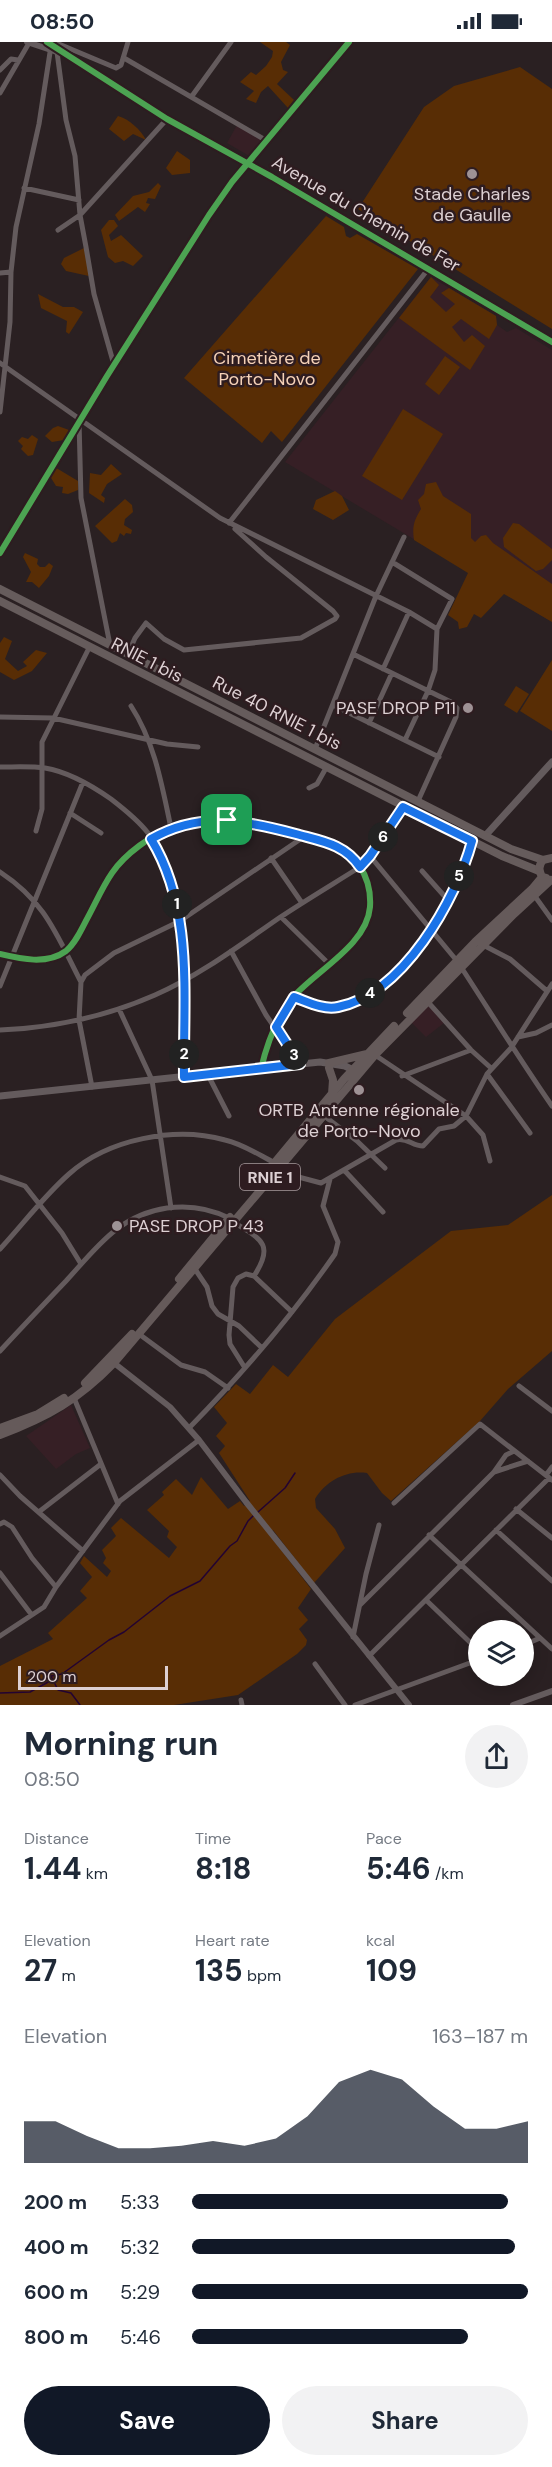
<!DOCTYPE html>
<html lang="en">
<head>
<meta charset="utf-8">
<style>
	:root { --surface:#fff; --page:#f2f2f3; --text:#1f2937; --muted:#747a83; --accent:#111827 }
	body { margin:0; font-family:"DM Sans",sans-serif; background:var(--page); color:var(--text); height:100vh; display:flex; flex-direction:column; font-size:22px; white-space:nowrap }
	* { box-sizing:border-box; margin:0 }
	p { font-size:20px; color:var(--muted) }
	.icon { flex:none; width:33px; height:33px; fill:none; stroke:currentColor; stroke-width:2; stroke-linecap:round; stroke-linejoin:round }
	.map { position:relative; height:1663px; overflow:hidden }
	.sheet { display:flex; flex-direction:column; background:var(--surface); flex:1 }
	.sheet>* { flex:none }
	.fabs { position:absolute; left:468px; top:1578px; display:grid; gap:12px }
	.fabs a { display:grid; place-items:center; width:66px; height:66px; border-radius:50%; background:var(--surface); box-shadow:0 3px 15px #0003; font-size:30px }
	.scale { position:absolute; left:18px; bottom:15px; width:150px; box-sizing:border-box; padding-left:6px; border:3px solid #ddd0d3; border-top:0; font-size:16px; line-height:21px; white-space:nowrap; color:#ddd0d3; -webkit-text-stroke:4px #2e1c20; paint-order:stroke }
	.pin { position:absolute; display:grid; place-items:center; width:51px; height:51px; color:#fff; margin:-26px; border-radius:12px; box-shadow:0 3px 9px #0006 }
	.km { position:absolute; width:30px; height:30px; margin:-15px; border-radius:50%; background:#222; color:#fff; font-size:16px; line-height:30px; text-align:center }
	.round { display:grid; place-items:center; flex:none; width:63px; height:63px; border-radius:32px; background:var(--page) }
	.overview { display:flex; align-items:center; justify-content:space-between; height:102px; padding:0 24px }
	h1 { font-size:33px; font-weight:700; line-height:45px }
	.figures { display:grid; grid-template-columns:repeat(3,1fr); gap:9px; height:102px; padding:6px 24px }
	.figures div { display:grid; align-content:center }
	.figures b { font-size:30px; font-weight:700 }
	.figures small { font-size:16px; font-weight:400 }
	.figures p { font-size:16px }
	.chart { height:168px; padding:12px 24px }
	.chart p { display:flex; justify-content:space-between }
	.chart svg { width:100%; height:108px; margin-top:6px; fill:var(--accent); opacity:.7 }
	.action { display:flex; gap:12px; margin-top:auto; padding:12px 24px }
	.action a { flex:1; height:69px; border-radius:36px; background:var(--accent); color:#fff; font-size:24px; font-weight:700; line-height:69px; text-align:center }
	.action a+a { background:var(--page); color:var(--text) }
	ul { padding:0 24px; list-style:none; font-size:20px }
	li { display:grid; grid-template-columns:96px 72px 1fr; align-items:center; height:45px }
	li i { height:15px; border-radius:8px; background:var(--accent) }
	.status { display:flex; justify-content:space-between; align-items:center; height:42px; padding:0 30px; background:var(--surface); direction:ltr }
	.status svg { height:16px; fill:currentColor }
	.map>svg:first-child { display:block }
	.built { fill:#361f25 }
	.green { fill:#582d05 }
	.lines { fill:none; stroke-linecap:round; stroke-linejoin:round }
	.stream { stroke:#230332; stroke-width:1.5 }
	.minor { stroke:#645b5d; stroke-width:5 }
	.tertiary { stroke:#645b5d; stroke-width:6 }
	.secondary { stroke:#645b5d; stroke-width:7 }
	.primary { stroke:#665c5c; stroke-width:8 }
	.trunk { stroke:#655a5a; stroke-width:8 }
	.cycleway-casing { stroke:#2e1c20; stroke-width:10 }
	.cycleway { stroke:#4ca352; stroke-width:6 }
	.route-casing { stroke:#fff; stroke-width:12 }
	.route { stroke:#1a73e8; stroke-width:8 }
	.poi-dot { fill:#9e9295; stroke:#2e1c20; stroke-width:2 }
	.labels { text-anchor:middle; stroke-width:5; stroke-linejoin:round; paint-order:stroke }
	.shield { fill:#2e1c20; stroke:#a89a9d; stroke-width:1.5 }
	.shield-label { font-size:16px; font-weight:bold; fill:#ddd0d3 }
	.poi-label { font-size:18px; fill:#ddd0d3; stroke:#2e1c20 }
	.street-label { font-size:18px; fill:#ddd0d3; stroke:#2e1c20 }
	.park-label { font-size:18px; fill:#f5d1b7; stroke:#2e1c20 }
</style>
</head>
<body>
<div class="status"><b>08:50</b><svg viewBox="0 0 49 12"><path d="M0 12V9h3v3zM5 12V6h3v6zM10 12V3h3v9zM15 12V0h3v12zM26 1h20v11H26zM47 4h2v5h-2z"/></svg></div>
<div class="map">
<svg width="552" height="1663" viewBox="0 0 552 1663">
	<rect width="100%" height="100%" fill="#2a2022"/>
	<path class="built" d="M237,83L264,99L251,115L227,101Z
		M431,235L496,274L497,283L507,290L516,286L552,308V580L285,420Z
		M428,962L444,981L426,995L410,979Z
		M71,1363L90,1406L76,1412L56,1427L26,1394Z"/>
	<path class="green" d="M260,0H286L290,3L281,20L283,28L288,30L277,42L294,58L288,66L268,44L261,50L256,61L246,57L254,49L240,40L251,30L256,33L266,24L272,15L273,9Z
		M520,25L552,47V287L358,167L424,65L454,44Z
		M118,74C129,77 141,88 146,98L133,92L124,99L109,87Z
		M177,109L190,118V131L172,133L166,126Z
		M158,141L161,144L155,157L148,156L146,161L150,162L145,170L138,165L119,179L115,173L133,154L149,150Z
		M326,174L344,185L346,194L350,196L357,192L418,227L282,400L271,389L262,401L184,336Z
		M109,178H114L118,184L109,193L111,199L121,193L143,214L133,224L123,219L115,221L108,215L101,188Z
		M86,205L89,234L66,229L61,222L64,216Z
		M431,235L439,243L430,255L446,270L455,262L441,251L449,246L496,274L497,283L489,297L461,277L452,285L464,300L472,293L485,304L470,328L399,276Z
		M38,252L63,265H74L83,270L69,292L66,290L67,279L41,266Z
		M445,314L460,325L439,353L425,342Z
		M403,367L443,392L402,458L362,434Z
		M58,384L69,388L64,398L52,400L45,394L53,386Z
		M32,393L38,397L33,413L28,414L21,407L23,404L18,399L22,395L28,397Z
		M111,422L122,432L107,442L101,453L105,456L104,461L89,451L90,431L101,433Z
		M53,424L78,439V448L68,452L62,451L63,445L56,444L48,431Z
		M436,440L443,454L471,472V496L475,500L481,494L486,493L493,501L552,542V580L504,552L481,576L474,572L467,585L459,587L458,580L448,573L468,531L414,498C412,485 414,478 421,467L418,458L424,452L426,442Z
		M335,449L342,454L349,468L333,478L313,467L316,458Z
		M125,457L132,463L133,470L125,477L124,483L132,488L131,492L126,491L124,494L120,491L117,499L112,501L95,484Z
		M513,481L519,482L552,507V518L543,527L536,529L504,505L503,496Z
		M25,511L38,517L37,522L40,525H45L49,521L53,524L49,534L39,546L32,540H26L31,530L23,515Z
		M4,595L12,599L5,617L18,629L27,624L23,620L36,608L47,611L32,629L14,638L0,630V601Z
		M552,618V689L520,669Z
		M516,644L529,652L517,671L504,663Z
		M552,1153V1309L508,1347L480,1379L391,1459L382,1451L367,1431C346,1428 326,1439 315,1457L316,1466L335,1487L345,1506L314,1541L273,1488L268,1491L311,1547L298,1566L308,1578L299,1587L307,1598L306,1603L297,1612L238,1653L174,1663H0V1624L53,1597L48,1591L87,1556L80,1549L92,1535L80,1521L84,1514L107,1535L111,1529L103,1521L106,1516L102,1508L116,1494L111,1486L121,1476L169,1516L177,1505L167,1495L169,1489L147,1468L164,1453L162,1450L176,1437L192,1453L201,1435L228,1467L240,1459L244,1464L250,1459L219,1411L225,1404L216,1394L227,1381L214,1365L236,1342L250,1352L273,1323L288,1335L335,1277L451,1189L508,1183Z"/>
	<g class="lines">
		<path class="stream" d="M258,1470L285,1446L295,1431
			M0,1651L30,1650L50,1639
			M80,1663L71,1651L58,1648L51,1634L62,1632L109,1598L124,1590L170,1554L200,1539L230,1504L237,1499L248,1479L254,1473"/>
		<path class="minor" d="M54,0L116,26L121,23L128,0
			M57,10L66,78L75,114L80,173L86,205L94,252L114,323
			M124,16L267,99
			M0,28L11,17L18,18
			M0,51L29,1
			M192,54L231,0
			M24,146L79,158
			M58,188L80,173L167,77
			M0,231L11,230
			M0,321L220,476L409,570L437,587
			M0,370L10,280L11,230L16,185L39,82L51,4
			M79,379L81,456L110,603
			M229,481L429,226
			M0,511L107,334L209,173L232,140L349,0
			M392,520L452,557L437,587L435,628L428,649L405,698
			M128,612L135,596L146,581L164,597L184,608L301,596L335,577L337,574L333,569L266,515L235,487
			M353,612L451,660L457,666L456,675L418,759
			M383,627L409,570
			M333,663L439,715
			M131,664C155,701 162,744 171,786
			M0,675L53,676L167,702L198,705
			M369,681L392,631
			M315,707L376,554L404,495
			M0,725C15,725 31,724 45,726C69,730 91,743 111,757C124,767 138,778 148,791C195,855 183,958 184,1034
			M309,746L317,742L326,726
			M70,771L101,791
			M36,789L42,767V700L89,606
			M370,814L457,919
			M271,816L302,861
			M422,829L447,857
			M0,830C46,860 57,894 81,940
			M534,853L552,878
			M281,875L328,921
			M483,903L510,917L547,949
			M231,909L266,973L300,1022
			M0,912C21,917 47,923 66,909C76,901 82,886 88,875C96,860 103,844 112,831C125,812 152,792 174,785C225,769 275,786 325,799C355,807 372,835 370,865C367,902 319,927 295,953C278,973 267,1001 261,1027
			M461,925C491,971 520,1018 552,1064
			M0,944L83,740
			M294,955C308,960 323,968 338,965C404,952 456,858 472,799
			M427,959L471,1008L491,1026
			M119,967L152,1038L171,1166
			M0,988C52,986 107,974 155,953C199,934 240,903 279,876C306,858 333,842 360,825L370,814L403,765
			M518,995L536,991L552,983
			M375,1013L466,1074L483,1093L490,1119
			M487,1032L530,1091
			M208,1033L229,1074
			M402,1034L471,1008
			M92,1045L79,978L81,940L85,933L114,911L180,879L305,794
			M323,1073L357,1099L385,1126
			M344,1128L383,1170
			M276,1129L321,1141L396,1098C407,1095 412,1104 423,1104L439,1087L454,1084L466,1074L487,1032L511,1006L552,942
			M0,1135L25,1144L62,1191L81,1222
			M233,1180C261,1197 275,1202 254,1234
			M0,1207C23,1182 44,1154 69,1132C108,1097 175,1084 225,1098C243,1102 259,1113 275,1121
			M195,1227L207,1245L212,1264L218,1272L239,1284L262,1306
			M139,1292L181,1323L205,1330L228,1346
			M0,1309C22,1285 44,1262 66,1239C97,1205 119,1173 167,1166C189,1163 209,1166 229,1176
			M245,1326L230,1302L229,1293L233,1245L238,1236L246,1232L254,1234L292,1270
			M519,1344L552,1369
			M74,1356L118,1462
			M189,1386C242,1332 292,1274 335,1212L338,1200L323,1164L330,1137
			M494,1430L528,1419
			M0,1433L20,1454L83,1509
			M546,1433L552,1425
			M394,1461L480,1382L552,1438
			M516,1467L552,1496
			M40,1469L101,1422
			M0,1482L4,1480L12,1485L32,1516L56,1545
			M496,1488L552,1539
			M429,1493L552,1607
			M0,1531L31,1572
			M426,1558L478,1608
			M360,1563L494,1430L506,1413L514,1409
			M500,1584L505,1588
			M0,1594L44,1565L56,1545L120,1459L199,1398
			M353,1595L366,1532L379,1483
			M524,1603L540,1596
			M369,1614L549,1436
			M315,1622L345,1663
			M241,1658L242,1663
			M355,1663L478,1618"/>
		<path class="tertiary" d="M27,0L63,12
			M47,0L167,77L272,135L552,300
			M114,1321L170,1365L199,1398L246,1460L409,1663
			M513,1663L552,1649"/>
		<path class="secondary" d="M485,794L552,720
			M0,1054L320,1020L345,1024L357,1030"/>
		<path class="primary" d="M0,547L511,807L543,818
			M0,559L502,814L539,829"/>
		<path class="trunk" d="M546,836L542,835C539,828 538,824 543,818L552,816
			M407,971L475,900L532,847L542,835
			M329,1021L367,1012
			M329,1026L333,1038L332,1052
			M261,1137L344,1037L394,984
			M179,1237L230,1175
			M85,1341L132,1292
			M0,1386L38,1372L64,1356
			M0,1393C48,1375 78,1358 114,1321L375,1013L514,872L551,838"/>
		<defs>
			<path id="cycleway" d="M47,0L167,77L272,135L552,300
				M0,511L107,334L209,173L232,140L349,0
				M0,912C21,917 47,923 66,909C76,901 82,886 88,875C96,860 103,844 112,831C125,812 152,792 174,785C225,769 275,786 325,799C355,807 372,835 370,865C367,902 319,927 295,953C278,973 267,1001 261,1027"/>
		</defs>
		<use href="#cycleway" class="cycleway-casing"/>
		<use href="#cycleway" class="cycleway"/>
	</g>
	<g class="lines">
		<defs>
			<path id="route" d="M403,765L472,799C456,858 403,952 338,965C323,968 308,960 294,955L276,985L300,1022L184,1035C183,956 194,867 151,797C200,769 244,778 296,792C321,799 345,802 360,825L370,814Z"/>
		</defs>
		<use href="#route" class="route-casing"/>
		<use href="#route" class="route"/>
	</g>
	<g class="poi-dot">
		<circle cx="472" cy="132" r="6"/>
		<circle cx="468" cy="666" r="6"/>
		<circle cx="359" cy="1048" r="6"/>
		<circle cx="117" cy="1184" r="6"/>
	</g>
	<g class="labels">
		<rect class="shield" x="240" y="1122" width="60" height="26" rx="4.5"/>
		<g class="shield-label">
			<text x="270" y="1141">RNIE 1</text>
		</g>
		<g class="poi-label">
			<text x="472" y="158">Stade Charles<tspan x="472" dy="21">de Gaulle</tspan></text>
			<text x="456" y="672" text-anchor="end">PASE DROP P11</text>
			<text x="359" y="1074">ORTB Antenne régionale<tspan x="359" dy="21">de Porto-Novo</tspan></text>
			<text x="129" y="1190" text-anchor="start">PASE DROP P 43</text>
		</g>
		<g class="street-label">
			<text transform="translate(366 172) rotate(30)" y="6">Avenue du Chemin de Fer</text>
			<text transform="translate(147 618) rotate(27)" y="6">RNIE 1 bis</text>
			<text transform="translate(277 671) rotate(27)" y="6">Rue 40 RNIE 1 bis</text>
		</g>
		<g class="park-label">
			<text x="267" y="322">Cimetière de<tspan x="267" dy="21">Porto-Novo</tspan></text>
		</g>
	</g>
</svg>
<div class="fabs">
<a><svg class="icon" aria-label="layers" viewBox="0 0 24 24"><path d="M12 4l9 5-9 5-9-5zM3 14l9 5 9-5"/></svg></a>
</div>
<div class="scale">200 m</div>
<div class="pin" style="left:227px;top:778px;background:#1e9e55"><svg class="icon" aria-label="arrive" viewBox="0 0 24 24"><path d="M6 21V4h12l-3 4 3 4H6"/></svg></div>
<b class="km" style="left:177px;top:862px">1</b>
<b class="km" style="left:184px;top:1012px">2</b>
<b class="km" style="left:294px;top:1013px">3</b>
<b class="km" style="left:370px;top:951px">4</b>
<b class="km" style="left:459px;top:834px">5</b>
<b class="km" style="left:383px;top:795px">6</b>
</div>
<section class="sheet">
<div class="overview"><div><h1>Morning run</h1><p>08:50</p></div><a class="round"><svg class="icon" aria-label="share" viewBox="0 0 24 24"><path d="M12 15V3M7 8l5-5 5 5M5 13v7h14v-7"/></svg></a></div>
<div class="figures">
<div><p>Distance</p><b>1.44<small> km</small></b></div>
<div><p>Time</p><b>8:18</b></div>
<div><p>Pace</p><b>5:46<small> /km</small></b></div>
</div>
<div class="figures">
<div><p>Elevation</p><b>27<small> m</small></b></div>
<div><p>Heart rate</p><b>135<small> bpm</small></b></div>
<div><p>kcal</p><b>109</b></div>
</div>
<div class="chart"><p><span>Elevation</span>163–187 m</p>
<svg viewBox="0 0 160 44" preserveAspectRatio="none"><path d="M0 44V27L10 27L20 33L30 38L40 38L50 37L60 35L70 37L80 34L90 25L100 11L110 6L120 10L130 21L140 30L150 30L160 27V44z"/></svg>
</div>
<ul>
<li><b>200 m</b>5:33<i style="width:94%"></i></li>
<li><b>400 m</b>5:32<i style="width:96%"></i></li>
<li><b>600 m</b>5:29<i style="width:100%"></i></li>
<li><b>800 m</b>5:46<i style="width:82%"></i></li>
</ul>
<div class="action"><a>Save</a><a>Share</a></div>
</section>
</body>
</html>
